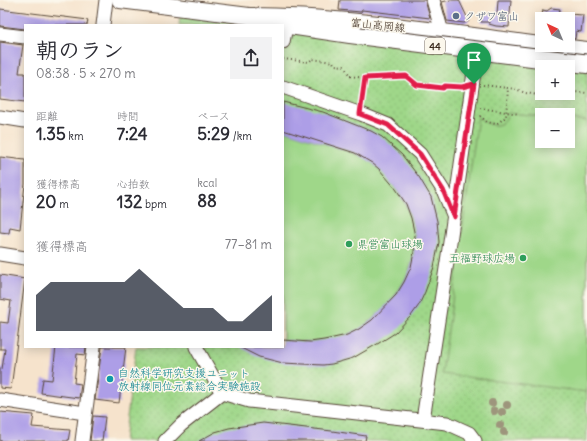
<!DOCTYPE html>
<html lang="ja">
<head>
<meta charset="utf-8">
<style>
	:root { --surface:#fff; --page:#f2f2f3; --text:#2b2b33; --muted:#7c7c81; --accent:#111827 }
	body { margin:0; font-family:Delius,"Klee One",sans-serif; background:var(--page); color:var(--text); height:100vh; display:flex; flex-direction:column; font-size:15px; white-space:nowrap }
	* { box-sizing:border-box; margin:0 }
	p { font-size:13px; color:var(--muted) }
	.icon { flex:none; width:22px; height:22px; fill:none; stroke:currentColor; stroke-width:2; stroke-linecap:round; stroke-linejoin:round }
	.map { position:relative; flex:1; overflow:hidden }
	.panel { position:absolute; left:24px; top:24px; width:260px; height:324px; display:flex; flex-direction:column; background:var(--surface); border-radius:0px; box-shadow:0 2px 10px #0003 }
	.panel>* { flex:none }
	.needle { width:26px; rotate:316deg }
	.tools { position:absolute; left:535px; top:12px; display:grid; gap:8px }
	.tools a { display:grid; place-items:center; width:40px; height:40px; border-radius:0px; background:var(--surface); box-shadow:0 2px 10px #0003; font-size:20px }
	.pin { position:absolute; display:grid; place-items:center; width:34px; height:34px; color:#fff; margin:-41px -17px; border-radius:50% 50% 50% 0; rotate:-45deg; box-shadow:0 0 4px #0007 }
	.pin .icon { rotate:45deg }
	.round { display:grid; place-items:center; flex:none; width:42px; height:42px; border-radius:0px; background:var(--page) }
	.head { display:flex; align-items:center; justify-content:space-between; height:68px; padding:0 12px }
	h1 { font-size:22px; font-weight:700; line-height:30px }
	.figures { display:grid; grid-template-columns:repeat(3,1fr); gap:6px; height:68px; padding:4px 12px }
	.figures div { display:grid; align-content:center }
	.figures b { font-size:17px; font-weight:700 }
	.figures small { font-size:11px; font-weight:400 }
	.figures p { font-size:11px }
	.chart { height:112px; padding:8px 12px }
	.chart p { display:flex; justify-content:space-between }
	.chart svg { width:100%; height:72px; margin-top:4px; fill:var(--accent); opacity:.7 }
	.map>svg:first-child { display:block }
	.grass { fill:url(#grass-dots); stroke:#6d8054; fill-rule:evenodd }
	.pitch { fill:#9fd789; stroke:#6d8054 }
	.building { fill:#ad9ee7 }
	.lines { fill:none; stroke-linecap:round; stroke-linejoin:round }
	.minor-casing { stroke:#574638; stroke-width:15 }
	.major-casing { stroke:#574638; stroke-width:18 }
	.path { stroke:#574638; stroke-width:2; stroke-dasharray:1 3; stroke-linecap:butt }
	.minor { stroke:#fff; stroke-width:13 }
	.major { stroke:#fff; stroke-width:16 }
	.tram { stroke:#3b2a1e; stroke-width:1 }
	.tree { fill:#9d957b }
	.route-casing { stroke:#fff; stroke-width:8 }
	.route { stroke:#e11d48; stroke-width:5 }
	.service-dot { fill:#5c6f8a; stroke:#fbf7ec; stroke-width:1.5 }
	.leisure-dot { fill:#2e9e5b; stroke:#fbf7ec; stroke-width:1.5 }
	.culture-dot { fill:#0f9aa8; stroke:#fbf7ec; stroke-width:1.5 }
	.labels { text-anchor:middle; stroke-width:3; stroke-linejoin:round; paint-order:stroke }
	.shield { fill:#fbf7ec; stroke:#75685c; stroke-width:1 }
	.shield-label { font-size:10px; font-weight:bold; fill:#3b2a1e }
	.service-label { font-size:11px; fill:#4e5e75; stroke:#fbf7ec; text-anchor:start }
	.street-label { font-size:11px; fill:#3b2a1e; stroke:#fbf7ec }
	.leisure-label { font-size:11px; fill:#27864d; stroke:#fbf7ec; text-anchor:start }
	.culture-label { font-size:11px; fill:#0d838f; stroke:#fbf7ec; text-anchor:start }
</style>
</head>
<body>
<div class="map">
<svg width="587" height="441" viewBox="0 0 587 441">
	<defs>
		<pattern id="grass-dots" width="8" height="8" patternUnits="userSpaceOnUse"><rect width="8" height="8" fill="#9fd789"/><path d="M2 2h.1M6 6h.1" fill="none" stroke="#8ab976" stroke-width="1.8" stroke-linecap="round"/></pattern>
	</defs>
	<rect width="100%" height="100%" fill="#fbf7ec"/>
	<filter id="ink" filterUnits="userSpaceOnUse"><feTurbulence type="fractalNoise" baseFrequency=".025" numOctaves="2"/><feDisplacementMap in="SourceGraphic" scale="8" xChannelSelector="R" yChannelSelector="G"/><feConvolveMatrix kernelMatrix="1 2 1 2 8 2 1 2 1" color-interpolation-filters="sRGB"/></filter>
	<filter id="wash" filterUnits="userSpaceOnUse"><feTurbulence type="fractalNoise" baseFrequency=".012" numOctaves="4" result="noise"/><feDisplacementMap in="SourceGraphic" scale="16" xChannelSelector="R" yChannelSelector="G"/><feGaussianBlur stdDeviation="0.9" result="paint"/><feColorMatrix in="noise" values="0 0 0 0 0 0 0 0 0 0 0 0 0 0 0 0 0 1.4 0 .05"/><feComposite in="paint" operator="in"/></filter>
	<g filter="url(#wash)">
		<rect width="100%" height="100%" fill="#f6e3cc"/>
		<path class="grass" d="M180,16L275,25H179Z
			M283,26L587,69V441H124L136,347H283ZM542,67H568V93H542ZM542,115H568V141H542Z"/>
		<path class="pitch" d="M508,113L542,116V141H568V119L587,121V392L442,374L478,117C488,126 503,131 508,113Z
			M283,130C298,135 314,140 329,145C344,150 359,154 371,162C379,168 386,176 392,184C425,226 421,269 385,307C374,318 362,330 346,335C324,343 305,342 283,340Z"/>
		<g id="blocks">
			<path class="building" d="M340,0H425L430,18L362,10L361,12L339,10Z
				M450,0H459L469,21L464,23L447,21L442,2Z
				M498,0H511L509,27L496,26L489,24V22H481V13L497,14Z
				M551,8L560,9L558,19H541L543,10L547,11Z
				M0,9L88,20L87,25H25V29L0,26Z
				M568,14L583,15L581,32L576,31L575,39L568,38Z
				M0,42L23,45L19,73H25V102L0,99Z
				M283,102L323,112L371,131L382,137L402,155L419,177L431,197L437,221L439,242L434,267L425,292L419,305L411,316L395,333L379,343L353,358L332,364L323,365L283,363L259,357L239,347H283V340L310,342L324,340L347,335L359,329L372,320L396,295L404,282L411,267L414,252L415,236L411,218L406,204L396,189L379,169L372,163L355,153L283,130Z
				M0,157L25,160V184L20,229L10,227L9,233L0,232Z
				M0,275L25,279L11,389L0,388V368L2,369L5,349H0V322L8,323L11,301L0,299Z
				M56,347H86L85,355L77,354L74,383L81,384L79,398L41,393L43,379L52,380Z
				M102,347H126L119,403L95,400Z
				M0,412L34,415L32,427L70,430L68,441H0Z
				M93,416L105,417L102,441H90Z
				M263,423L332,431L366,436L365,441H199L215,432L229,428Z"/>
		</g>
	</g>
	<g filter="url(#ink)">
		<use href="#blocks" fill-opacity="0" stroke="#574638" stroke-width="1"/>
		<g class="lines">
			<defs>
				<path id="minor" d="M433,0L442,32
					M103,25L106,0
					M0,34L25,37
					M283,42L286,26
					M283,87L361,114L388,125L420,154L443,190L454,217
					M0,117L25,121
					M0,254L25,258
					M196,347L222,393L249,401L447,423L469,433L475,441
					M0,400L85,413
					M423,420L450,242L477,51
					M82,441L94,347
					M165,441L181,425L222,393"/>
				<path id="major" d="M120,0L249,16L259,19
					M249,16C347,16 445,33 542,45
					M283,25L350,35L587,65
					M543,45L587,50"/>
			</defs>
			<use href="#minor" class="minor-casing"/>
			<use href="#major" class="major-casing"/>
			<path class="path" d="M283,59L309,62L312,59L333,62L335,65L344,66L350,76L365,78L406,76L417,85L443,88L445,86L461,87
				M483,85L516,89L525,93L560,98L574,92L587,93
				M362,102L365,78
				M480,108L519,114
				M480,116L487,122L496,124L506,117L508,88"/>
			<use href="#minor" class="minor"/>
			<use href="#major" class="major"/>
			<path class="tram" d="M361,27L587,54"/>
		</g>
		<g class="tree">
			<circle cx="492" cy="403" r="4"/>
			<circle cx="507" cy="405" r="4"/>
			<circle cx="494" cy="411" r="4"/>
			<circle cx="502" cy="412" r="4"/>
			<circle cx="500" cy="425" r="4"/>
			<circle cx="504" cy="432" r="4"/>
		</g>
	</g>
	<g class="lines" filter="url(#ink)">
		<defs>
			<path id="route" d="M406,76L417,85L443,88L445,86L462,87L474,84L454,217L443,190L420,154L388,125L360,114L365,78Z"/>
		</defs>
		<use href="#route" class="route-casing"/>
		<use href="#route" class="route"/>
	</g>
	<circle class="service-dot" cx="456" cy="16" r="4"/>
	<g class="leisure-dot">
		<circle cx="349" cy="244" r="4"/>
		<circle cx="523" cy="258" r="4"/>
	</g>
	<circle class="culture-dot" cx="110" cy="379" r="4"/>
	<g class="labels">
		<rect class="shield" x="425" y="38" width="20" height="16" rx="3"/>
		<g class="shield-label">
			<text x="435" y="50">44</text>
		</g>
		<g class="service-label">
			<text x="464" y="20">クザワ富山</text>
		</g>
		<g class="street-label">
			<text transform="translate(378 25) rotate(6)" y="4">富山高岡線</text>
		</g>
		<g class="leisure-label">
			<text x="357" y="248">県営富山球場</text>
			<text x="515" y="262" text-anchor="end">五福野球広場</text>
		</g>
		<g class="culture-label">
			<text x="118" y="377">自然科学研究支援ユニット<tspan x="118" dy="13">放射線同位元素総合実験施設</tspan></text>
		</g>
	</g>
</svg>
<div class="tools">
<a><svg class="needle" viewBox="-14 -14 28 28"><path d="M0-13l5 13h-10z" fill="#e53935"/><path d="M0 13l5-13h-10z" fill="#7c7c81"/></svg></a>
<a>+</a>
<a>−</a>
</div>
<div class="pin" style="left:474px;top:84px;background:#1e9e55"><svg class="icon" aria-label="arrive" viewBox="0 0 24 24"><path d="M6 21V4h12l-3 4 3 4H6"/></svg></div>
<section class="panel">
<div class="head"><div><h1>朝のラン</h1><p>08:38 · 5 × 270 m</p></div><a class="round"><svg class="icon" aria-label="share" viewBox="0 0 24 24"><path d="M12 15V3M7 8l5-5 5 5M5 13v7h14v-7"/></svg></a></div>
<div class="figures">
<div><p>距離</p><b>1.35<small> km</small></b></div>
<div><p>時間</p><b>7:24</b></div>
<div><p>ペース</p><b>5:29<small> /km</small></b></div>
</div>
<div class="figures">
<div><p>獲得標高</p><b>20<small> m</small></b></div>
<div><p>心拍数</p><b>132<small> bpm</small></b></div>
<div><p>kcal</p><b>88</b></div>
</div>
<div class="chart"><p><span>獲得標高</span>77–81 m</p>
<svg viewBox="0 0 160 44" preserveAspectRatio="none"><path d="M0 44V22L10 14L20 14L30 14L40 14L50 14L60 14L70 6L80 14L90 22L100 30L110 30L120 30L130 38L140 38L150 30L160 22V44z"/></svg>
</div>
</section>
</div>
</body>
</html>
